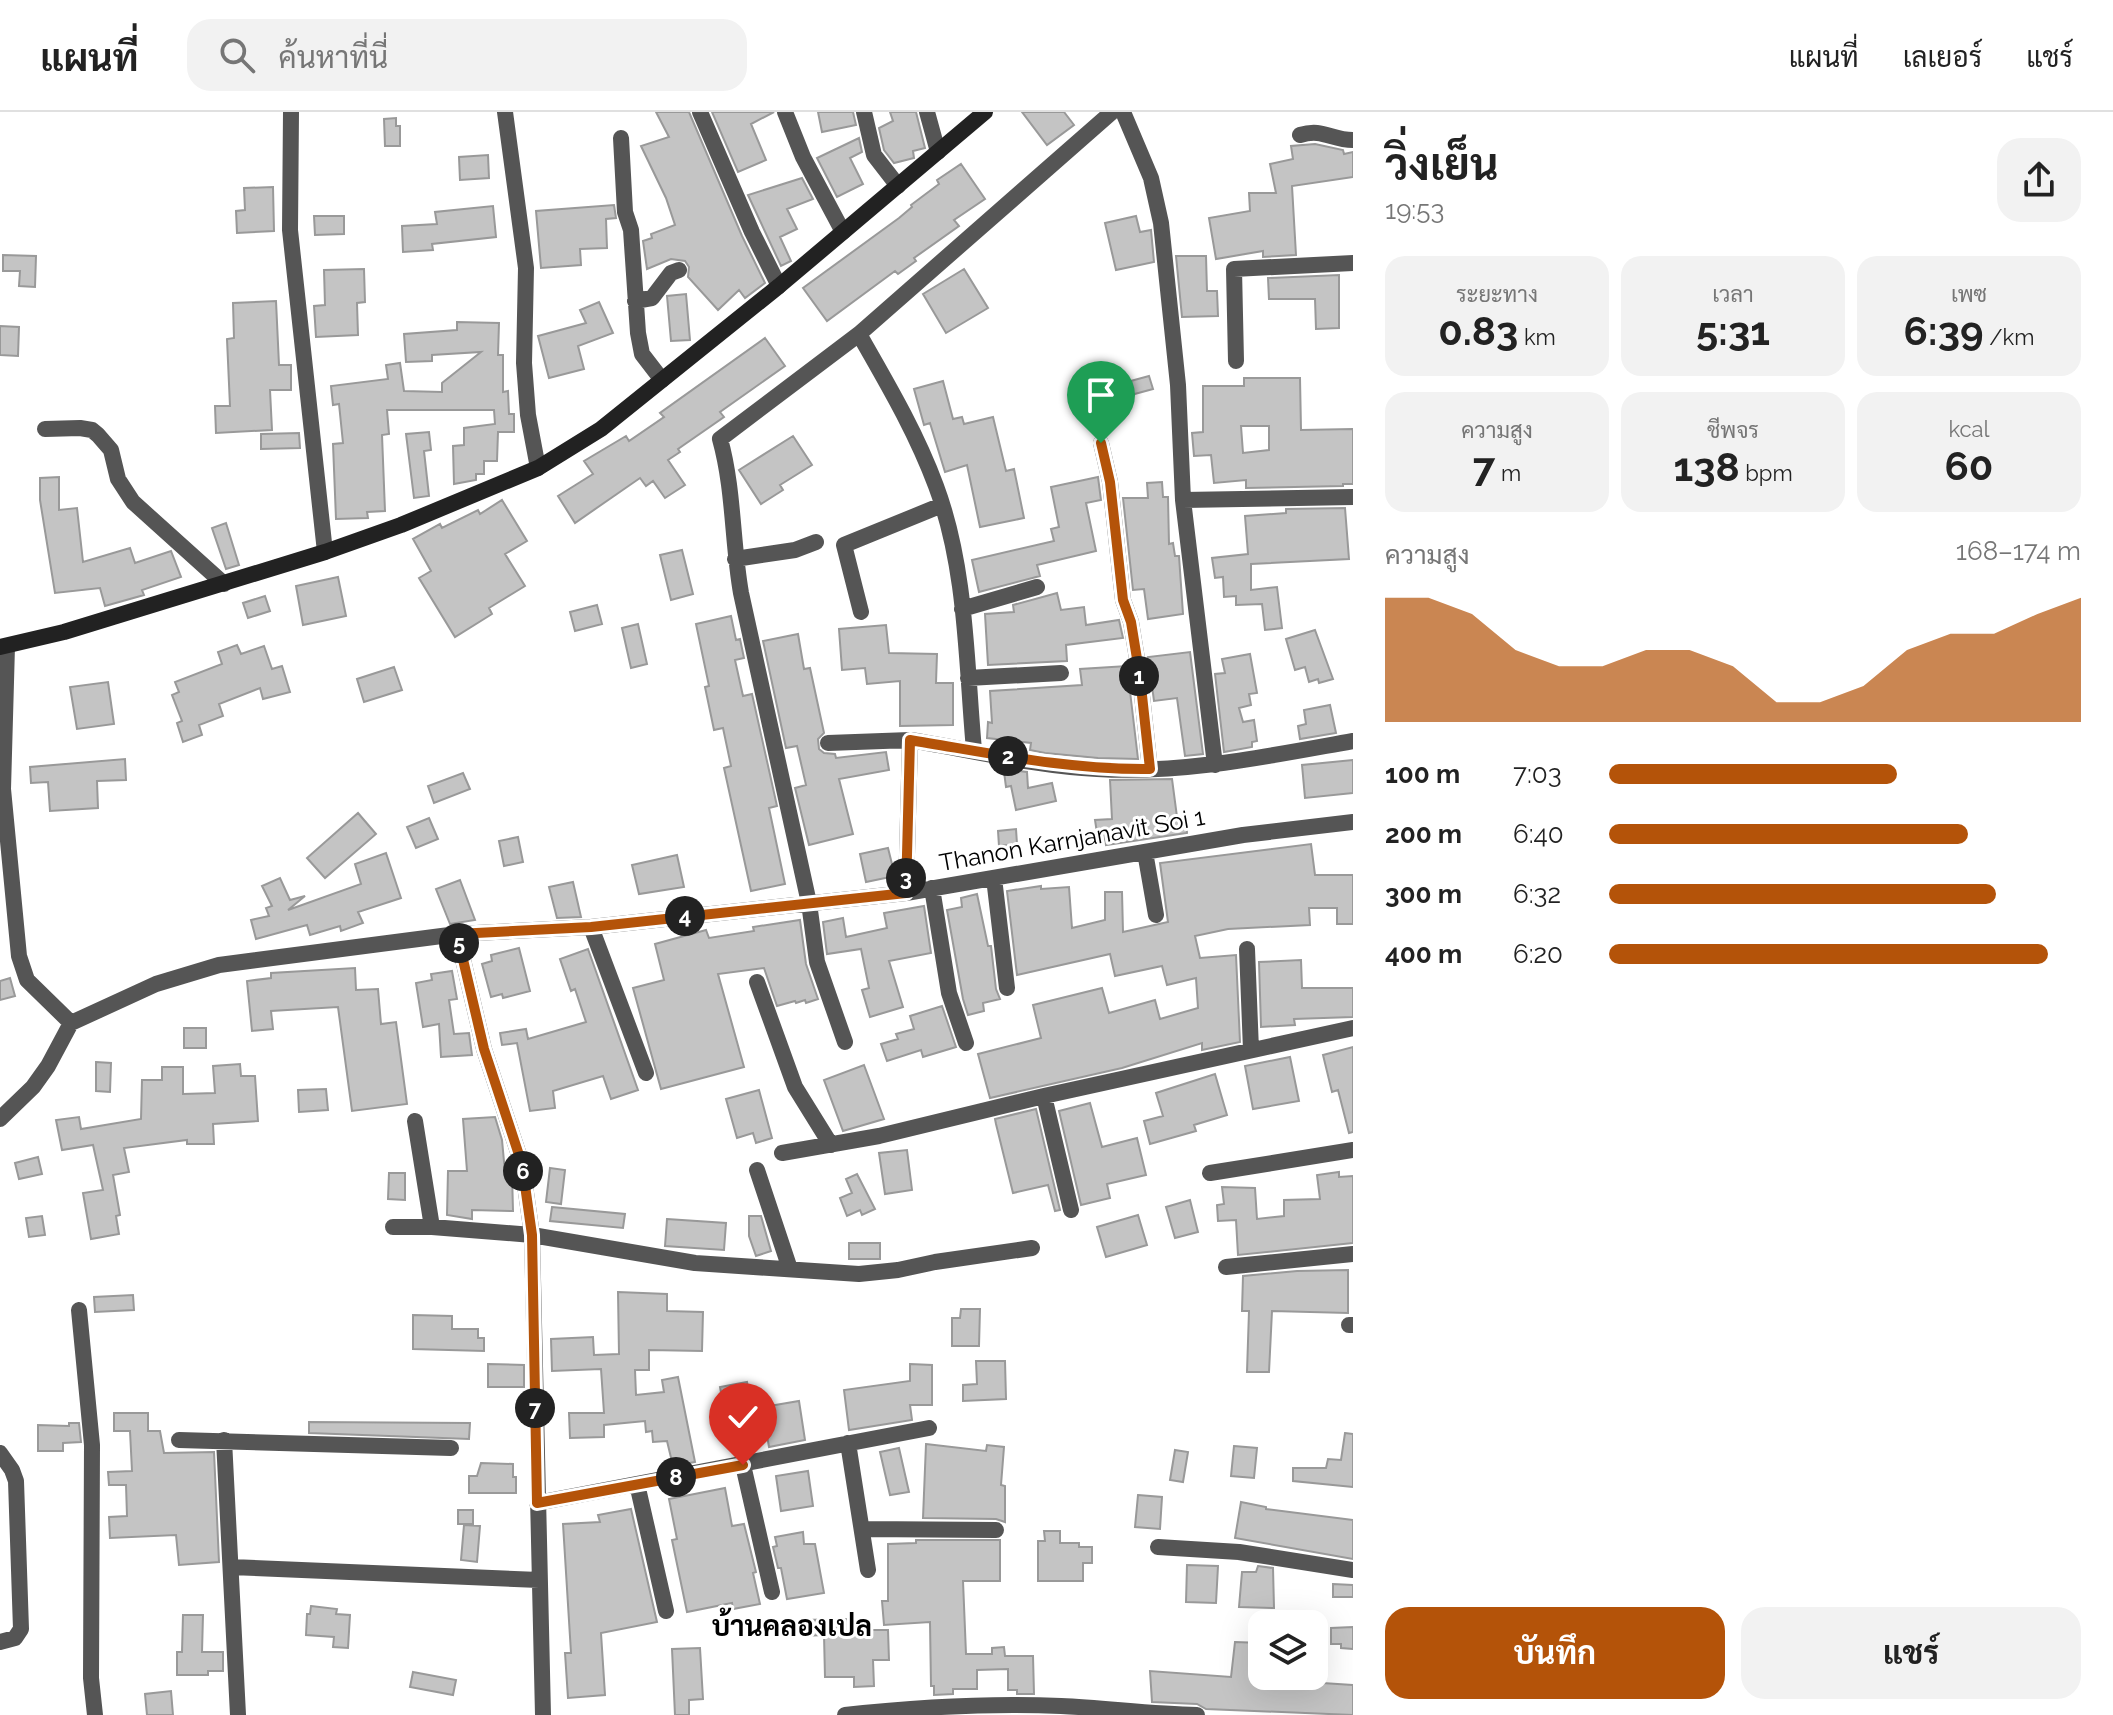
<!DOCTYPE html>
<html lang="th">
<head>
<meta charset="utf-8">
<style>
	:root { --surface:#fff; --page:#f2f2f2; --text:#222; --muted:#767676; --line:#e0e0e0; --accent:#b45309 }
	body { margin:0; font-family:Raleway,Sarabun,sans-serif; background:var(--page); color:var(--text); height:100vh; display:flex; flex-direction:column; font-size:30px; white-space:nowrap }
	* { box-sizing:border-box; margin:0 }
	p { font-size:26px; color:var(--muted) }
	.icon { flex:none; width:44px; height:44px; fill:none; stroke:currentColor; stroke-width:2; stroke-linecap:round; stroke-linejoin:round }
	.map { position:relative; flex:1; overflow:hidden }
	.sheet { display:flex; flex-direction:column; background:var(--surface); width:760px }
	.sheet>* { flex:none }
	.buttons { position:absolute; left:1248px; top:1498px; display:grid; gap:16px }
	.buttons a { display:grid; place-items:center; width:80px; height:80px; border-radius:16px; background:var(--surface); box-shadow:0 8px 32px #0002; font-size:40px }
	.pin { position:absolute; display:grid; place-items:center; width:68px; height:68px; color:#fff; margin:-82px -34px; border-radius:50% 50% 50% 0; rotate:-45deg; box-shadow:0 0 8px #0007 }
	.pin .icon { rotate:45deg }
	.km { position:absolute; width:40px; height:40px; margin:-20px; border-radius:50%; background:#222; color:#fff; font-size:22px; line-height:40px; text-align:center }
	.round { display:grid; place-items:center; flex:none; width:84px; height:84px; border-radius:24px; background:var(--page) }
	.overview { display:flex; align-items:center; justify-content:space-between; height:136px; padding:0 32px }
	h1 { font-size:44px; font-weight:700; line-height:60px }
	.figures { display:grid; grid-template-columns:repeat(3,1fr); gap:12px; height:136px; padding:8px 32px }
	.figures div { display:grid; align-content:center; border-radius:20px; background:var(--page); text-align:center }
	.figures b { font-size:40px; font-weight:700 }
	.figures small { font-size:22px; font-weight:400 }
	.figures p { font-size:22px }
	.chart { height:224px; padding:16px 32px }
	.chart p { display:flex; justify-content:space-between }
	.chart svg { width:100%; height:144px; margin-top:8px; fill:var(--accent); opacity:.7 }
	.primary-button { display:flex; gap:16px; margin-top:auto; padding:16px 32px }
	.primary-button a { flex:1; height:92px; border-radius:24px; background:var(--accent); color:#fff; font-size:32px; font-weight:700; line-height:92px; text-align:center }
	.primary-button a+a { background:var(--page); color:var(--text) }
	ul { padding:0 32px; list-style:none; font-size:26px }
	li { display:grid; grid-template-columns:128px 96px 1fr; align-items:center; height:60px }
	li i { height:20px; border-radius:10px; background:var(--accent) }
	header { display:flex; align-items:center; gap:48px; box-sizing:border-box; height:112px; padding:0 40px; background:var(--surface); border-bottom:2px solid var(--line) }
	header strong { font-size:38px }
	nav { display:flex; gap:44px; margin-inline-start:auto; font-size:28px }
	.search { width:560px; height:72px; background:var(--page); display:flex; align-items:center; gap:20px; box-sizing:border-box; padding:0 28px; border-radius:24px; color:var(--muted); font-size:30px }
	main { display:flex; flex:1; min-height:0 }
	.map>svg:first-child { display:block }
	.building { fill:#c4c4c4; stroke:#999; stroke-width:2; fill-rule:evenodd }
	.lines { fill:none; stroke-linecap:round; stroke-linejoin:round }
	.street { stroke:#555; stroke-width:16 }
	.secondary { stroke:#222; stroke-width:16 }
	.route-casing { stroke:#fff; stroke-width:16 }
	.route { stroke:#b45309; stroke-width:10 }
	.labels { text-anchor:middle; stroke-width:6; stroke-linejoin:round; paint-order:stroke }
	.street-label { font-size:24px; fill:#000; stroke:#fff }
	.quarter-label { font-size:28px; font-weight:bold; fill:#000; stroke:#fff }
</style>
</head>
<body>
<header>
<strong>แผนที่</strong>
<div class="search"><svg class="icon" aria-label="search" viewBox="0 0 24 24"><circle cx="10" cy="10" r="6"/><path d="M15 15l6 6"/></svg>ค้นหาที่นี่</div>
<nav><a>แผนที่</a><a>เลเยอร์</a><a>แชร์</a></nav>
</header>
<main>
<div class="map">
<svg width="1353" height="1603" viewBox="0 0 1353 1603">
	<rect width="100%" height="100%" fill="#fff"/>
	<path class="building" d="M656,0H689L742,124L765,171L745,186L739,178L718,198L688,165L689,155L685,149L671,147L647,157L643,129L652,126L651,122L675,113L666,86L641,34L669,25Z
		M712,0H774L751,12L766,48L738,60Z
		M818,0H853L856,13L822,20Z
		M890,0H916L925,36L913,39L914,46L894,51L884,38L879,16L893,9Z
		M1022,0H1064L1074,13L1047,33Z
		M396,6V14H400V34H385L384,7Z
		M859,26L862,40L850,46L863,72L837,85L817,46Z
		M1315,32L1343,38L1344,42L1353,40V65L1292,74L1296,143L1263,145V139L1216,147L1209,106L1250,99L1249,81H1276L1270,52L1293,47L1291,34Z
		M488,43L489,66L460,68L459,45Z
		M961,52L985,87L954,108L959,114L914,146L916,149L898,162L895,159L827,209L803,176L899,106L912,95L911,93L939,72L937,68Z
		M802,66L813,87L787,97L797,117L780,125L791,149L781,154L748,83Z
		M273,75L274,119L237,121L236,99L245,98L244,76Z
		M614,93L616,106L606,107L607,136L580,137L581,153L541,156L536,99Z
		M493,94L496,125L432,132L433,138L403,140L402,114L437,112L435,100Z
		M314,104H344V122L315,123Z
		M1136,104L1140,120L1151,118L1154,150L1116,158L1105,111Z
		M3,143L36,144L35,175L19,174L20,159H3Z
		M1176,144H1206L1207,179H1217L1218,204L1182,205Z
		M364,157L365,190L357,191L358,223L316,225L314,194L325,193L324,158Z
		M964,157L988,196L946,221L923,182Z
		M1339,163V216L1316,217L1315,187H1269L1268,166Z
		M686,182L690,228L671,229L667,184Z
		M276,189L279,253H291V278H270L272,318L216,321L215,294H230L227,227L234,226L233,191Z
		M599,190L613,221L578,234L584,257L549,266L538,224L586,211L580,198Z
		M457,210L499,211L498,243H503V280L508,279L509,302H514V320H498L497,349H484V362H476V368L454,372L453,334L464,333V316L495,312L494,298H387L389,322L382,323L385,399L367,400L368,406L336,407L333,332L343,331L339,292L333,293L331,274L388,267L386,253L400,251L404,279L442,280V271L481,240L432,243V249L406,250L404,222L457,218Z
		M0,214L19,215L18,244L0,243Z
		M765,226L785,254L720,300L724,305L678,337L680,340L668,348L685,373L665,386L653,369L646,374L640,366L575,411L558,384L593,362L584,349L626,324L629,329L664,305L660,301Z
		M1149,264L1153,277L1131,283L1127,270Z
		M1244,266H1300L1301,318L1353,317V372H1343V374L1246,376V368L1214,371L1211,343L1194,344L1192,321L1203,320V274H1244ZM1241,314H1269V338L1243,341Z
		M943,269L953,307L962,305L964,312L993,305L1006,359L1014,357L1024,406L980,415L967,353L945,360L930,311L924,313L914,277Z
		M429,320L431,338L424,339L429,384L414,386L406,322Z
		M299,321L300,336L261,337V322Z
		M793,324L812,353L780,373L783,378L761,392L739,358Z
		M59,365V398L77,396L83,450L130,436L135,451L171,439L181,465L142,478L144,483L105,494L100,476L55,481L40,388V366Z
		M1098,365L1101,388L1086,391L1096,439L1037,453L1040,464L979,480L972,448L1054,429L1051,417L1059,415L1051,375Z
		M1162,370L1163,385H1168L1169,432L1173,431L1175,444H1179L1183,502L1148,507L1144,477L1133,478L1123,386H1148L1147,371Z
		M502,388L527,429L505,442L525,474L489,496L492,502L455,525L419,466L431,459L413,427L440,412L442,416L478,398L480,402Z
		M1345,396L1349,447L1251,452V478L1277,475L1282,516L1265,518L1262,492L1236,493V484L1224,485L1223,465L1215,466L1212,446L1248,442L1245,404L1286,401V397Z
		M226,411L239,453L226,457L212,416Z
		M682,438L693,482L671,488L660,443Z
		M338,465L346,504L303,513L296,474Z
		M1057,481L1061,498L1084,495L1086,513L1119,508L1123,526L1066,533L1067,549L988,553L985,502L1014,500L1013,493Z
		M265,484L270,499L248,506L243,491Z
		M597,493L602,512L575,519L570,500Z
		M731,504L736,528L740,527L744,546L735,548L743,584L752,582L777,694L769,696L785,772L751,779L724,656L731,654L723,616L714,618L705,575L709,574L696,512Z
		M638,512L647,552L631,556L622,516Z
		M886,513L889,541L937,542L936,571H953V613L900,614V569L867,572L865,556L842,558L839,517Z
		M1315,518L1333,567L1319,571L1318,567L1309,570L1305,555L1295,558L1286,527Z
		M798,522L804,557L810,556L824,621L818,627L819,637L824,641L835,642L836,646L886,640L889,658L839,667L853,722L809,733L795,676L806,673L797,634L786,636L763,529Z
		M237,533L241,542L264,534L272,557L282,554L290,580L263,587L260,576L219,592L223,604L199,613L202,623L183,630L177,611L182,609L172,583L179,580L175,570L222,552L218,540Z
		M1190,540L1203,642L1185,644L1177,586L1154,589L1148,545Z
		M1250,542L1257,581L1249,582L1251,593L1239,596L1243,610L1254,608L1257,629L1252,630V635L1224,640L1215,562L1225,561L1222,547Z
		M1127,554L1138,647L1098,646L1045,641L1030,638L1031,631L987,626L988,610L992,611L990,579L1082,573L1080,557Z
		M394,555L402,578L364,590L357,567Z
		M108,570L114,612L77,617L70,575Z
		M1330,593L1336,621L1300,627L1298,614L1306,612L1304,598Z
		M125,647L126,668L97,669L98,696L50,699L48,670L31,671L30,655Z
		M1353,648V681L1305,686L1302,653Z
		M1019,659L1027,660L1028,676L1052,671L1056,689L1016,698L1011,674L1006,675L1004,660Z
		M463,661L470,677L434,691L428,674Z
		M1172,667L1177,705L1186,704L1187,721L1106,733L1104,720L1097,721L1095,708L1112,707L1110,668Z
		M358,701L376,722L325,766L307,746Z
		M429,706L438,727L416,736L407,715Z
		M1016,717L1017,732L999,734L998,719Z
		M518,725L523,750L504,754L499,729Z
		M1311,732L1315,763H1353V812H1337V796H1309L1310,813L1228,817L1195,824L1200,846L1236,843L1240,930L1202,938V931L1122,956L990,986L978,942L1041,926L1033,893L1102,876L1109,901L1155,888L1160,907L1198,896L1196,866L1167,873L1162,854L1115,864L1110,842L1017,863L1007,779L1041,774V777L1069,775L1072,816L1105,808V780H1122L1123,820L1168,810L1160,751Z
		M888,736L895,764L866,770L860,742Z
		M386,741L401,786L358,800L363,811L341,819L340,814L310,823L307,813L256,827L251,808L269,804L266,796L272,794L262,774L280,766L290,788L305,784L288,798L361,772L355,752Z
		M677,743L684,775L639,782L632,753Z
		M460,768L475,808L450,812L436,777Z
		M573,770L581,805L557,806L549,775Z
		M977,782L988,834H991L996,877L1000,887L983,891L984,899L968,903L963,887L947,798L962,795L961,786Z
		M924,794L931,841L889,849L903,895L870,905L862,878L869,876L861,837L827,842L823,810L843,806L846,825L887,816L884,801Z
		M800,808L806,852L818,887L806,891L805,888L796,891L795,889L777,894L764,856L718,862L744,955L661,977L633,876L664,868L655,832L706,818L709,826L754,819L753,815Z
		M519,836L530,879L503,886L502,882L491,885L482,852L492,849L491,843Z
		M588,837L638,978L611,987L603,964L553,979L555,996L530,999L517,931L502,933L500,921L526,917L528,927L586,910L575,877L571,879L560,847Z
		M1301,848L1302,876H1353V905L1294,907L1295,913L1261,915L1259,850Z
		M355,856L356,878L378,877L381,912L396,910L407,992L352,999L338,895L271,899L273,917L252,919L247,869L271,866V861Z
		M452,859L457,887L449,888L454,922L469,921L472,943L441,945L439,912L423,915L416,871L432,868L431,862Z
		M10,866L15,884L0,888V869Z
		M942,894L956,935L923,945L921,938L887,949L881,932L898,927L896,922L914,917L910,904Z
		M184,916H206V936H184Z
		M1353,935V1020L1349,1021L1338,978L1332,980L1323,943Z
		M1290,945L1299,989L1253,997L1245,954Z
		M96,950L111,951L110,980L96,979Z
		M240,952L241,964H255L258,1009L213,1012L214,1032H187V1028L124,1036L129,1060L113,1063L120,1103L116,1104L119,1122L91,1127L83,1081L103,1078L93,1033L62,1038L56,1008L79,1005L81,1017L141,1007L142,968H162V955H183V982L215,981L213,954Z
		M864,953L884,1007L843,1019L824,968Z
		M1215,962L1227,1003L1194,1013L1196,1019L1150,1032L1144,1009L1163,1004L1156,981Z
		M326,977L328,998L299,1000L298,978Z
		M759,978L772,1026L756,1031L753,1021L737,1026L726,987Z
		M1090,991L1102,1035L1137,1026L1146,1063L1107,1072L1110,1086L1081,1093L1059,999Z
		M1036,997L1060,1098L1055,1099L1048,1073L1013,1081L996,1012L995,1007Z
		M495,1005L502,1028L505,1060L512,1061L513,1099L472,1098V1107L447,1103L448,1059H467L463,1007Z
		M907,1038L912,1078L885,1082L879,1041Z
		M38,1045L42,1062L19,1067L15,1051Z
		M550,1056L565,1058L561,1092L546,1090Z
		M1339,1060V1065L1353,1064V1131L1238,1143L1236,1108L1218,1109L1217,1093L1224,1092L1222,1075L1255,1076L1257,1107L1284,1104V1088L1320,1087L1317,1063Z
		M389,1061H405V1088L388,1087Z
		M857,1062L875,1097L862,1103L860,1098L847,1104L840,1086L852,1081L846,1067Z
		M1190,1088L1198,1120L1175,1126L1166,1095Z
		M552,1095L625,1102L623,1116L550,1109Z
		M1138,1103L1147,1133L1106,1145L1097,1115Z
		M42,1104L45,1123L29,1125L26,1106Z
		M749,1104H761L771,1139L756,1144L749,1124Z
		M667,1107L726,1111L724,1138L665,1134Z
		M849,1131H880V1147H849Z
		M1348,1158V1201L1272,1199L1269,1260H1247L1249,1199H1242L1243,1164L1297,1159Z
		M618,1180L667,1182V1199L703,1200L702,1239L649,1238V1258H635L636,1283L664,1280L662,1268L678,1265L695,1350L673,1354L667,1329L653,1330L652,1319L646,1320L645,1309L604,1313V1325L570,1326L569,1301H604L601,1257L552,1259L551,1227L593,1225L594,1243L619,1242Z
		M133,1183L134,1198L95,1200L94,1185Z
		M961,1197H980L979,1234H952V1206H960Z
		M413,1203L452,1204V1217H478V1226H484V1239L413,1237Z
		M976,1249H1005L1006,1287L963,1289V1273L977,1272Z
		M488,1252L524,1253V1275H488Z
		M910,1252L932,1253V1293H910L912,1308L849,1318L844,1278L910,1269Z
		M747,1270L752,1297L799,1289L805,1328L769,1335L765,1312L728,1319L720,1275Z
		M114,1301H148V1319H160L164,1341L214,1340L219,1450L179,1453L176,1423L110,1426L109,1405L127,1404L126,1373H109L108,1360L132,1359L130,1319H114Z
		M309,1310L470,1311L469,1327L309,1321Z
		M69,1311H79L81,1330L63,1331V1339H38V1313L69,1314Z
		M1345,1321L1353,1322V1375L1293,1369V1356H1326L1328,1347L1341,1348Z
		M926,1332L986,1339L987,1333L1004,1335L1001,1373L1005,1374V1410L996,1407L923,1406Z
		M1234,1334L1257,1336L1254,1366L1231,1364Z
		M899,1336L909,1380L890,1383L880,1340Z
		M1175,1338L1188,1340L1183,1370L1170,1368Z
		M481,1351L513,1352V1365H516V1381H469V1364H477Z
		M808,1359L813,1394L781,1399L776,1364Z
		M725,1376L732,1414L744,1412L756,1460L753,1461L760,1492L733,1497L732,1491L687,1500L672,1428L677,1427L669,1387Z
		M1138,1383L1162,1385L1160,1417L1135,1415Z
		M1241,1390L1266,1395V1397L1353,1408V1447L1235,1426Z
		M631,1397L657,1510L601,1521L605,1583L568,1586L565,1541H571L563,1412L600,1410L598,1403Z
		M458,1398H473V1412H458Z
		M464,1413L480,1414L477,1450L461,1448Z
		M1044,1419H1060V1431H1079V1435H1092V1451H1083V1469H1038V1429H1045Z
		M803,1420L804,1432H815L824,1481L787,1487L781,1456H778L773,1435L777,1434L775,1425Z
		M916,1428H1000V1469H963L966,1542H992V1536L1004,1535L1005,1544H1033L1034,1582H1017V1578H1008V1557L977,1558V1577H953V1582L934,1583V1574H931L930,1510L884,1513L882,1489H888V1432L916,1431Z
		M1187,1453L1218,1454L1216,1491L1186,1490Z
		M1258,1454L1273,1456L1274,1496L1239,1495L1242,1460H1256Z
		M1333,1472L1353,1473V1485H1333Z
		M311,1494L337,1497L336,1502L350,1503L348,1536L333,1535L334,1525L306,1523L307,1502H310Z
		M183,1503H203L202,1540H223V1559H208V1563H177V1540H182Z
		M850,1507V1518H888L889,1548H873L874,1574L854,1575V1565H825L824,1523L803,1524L802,1508Z
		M1353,1515V1537L1341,1536V1532H1331V1516Z
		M1235,1530L1262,1531V1564H1277V1568L1353,1573V1603L1206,1597L1197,1592L1152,1590L1150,1559L1231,1565Z
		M700,1536L703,1587L689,1588V1603H675L672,1537Z
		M413,1560L456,1568L453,1583L410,1575Z
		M171,1579L173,1603H147L145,1582Z"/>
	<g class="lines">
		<path class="street" d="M291,0L290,118L325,440
			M505,0L526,156L524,251L528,303L538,356
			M700,0L752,120L779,174
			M785,0L803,45L843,120
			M864,0L874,43L898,74
			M927,0L938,40
			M1123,0L1151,66L1161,111L1178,273L1183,388L1215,653
			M1300,23C1323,16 1331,28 1353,28
			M621,26L625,100L631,118L638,221L642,242L662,268
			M635,189L652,186L671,161L679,158
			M859,222C887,271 916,320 936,374C967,457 966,551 974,638
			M1236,249L1234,157L1353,151
			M45,317L80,316L92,318L98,323L111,338L118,367L133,390L224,472
			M1101,331L1110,370L1123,488L1131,510L1140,565L1150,657
			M1183,388L1353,385
			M735,447L795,438L816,430
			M962,497L1037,475
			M861,500L844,433L942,393
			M7,534L3,677L19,844L27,868L71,911
			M968,566L1061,561
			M828,631L910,628
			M1145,740L1156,803
			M994,766L1007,876
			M932,776L949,881L966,931
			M906,781L910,628C972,638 1035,654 1097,657C1184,662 1269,644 1353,629
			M591,815L646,961
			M457,822L484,937L522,1052L532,1123L543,1603
			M1247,837L1251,938
			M757,870L795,975L831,1033
			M845,930L817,850L809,791L741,481C732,430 734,377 720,327L859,222L1112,0
			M1044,984L1071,1098
			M0,1007L33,975L48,954L71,911L156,872L219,853L457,822L591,815L906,781L1243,723L1353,710
			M415,1009L432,1115
			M782,1041L879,1024L1044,984L1353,916
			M757,1058L790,1157
			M1210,1061L1353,1038
			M393,1115H432L532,1123L695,1151L859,1162L898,1158L935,1150L1032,1136
			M1226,1155L1353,1142
			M79,1198L92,1333L91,1566L95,1603
			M1349,1213H1353
			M179,1328L451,1336
			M224,1328L238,1603
			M848,1331L868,1458
			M0,1341L12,1358L16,1369L21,1517L15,1526L0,1530
			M743,1353L772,1480
			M637,1372L666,1499
			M537,1391L929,1316
			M863,1417L996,1418
			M1158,1435L1239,1440L1353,1458
			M231,1455L539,1468
			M845,1603C917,1595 989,1591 1061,1594C1106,1596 1151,1602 1197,1603"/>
		<path class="secondary" d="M0,535L64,520L325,440L401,413L538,356L601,317L779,174L985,0"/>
	</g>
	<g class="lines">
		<defs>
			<path id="route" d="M743,1353L537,1391L532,1123L522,1052L484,937L457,822L591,815L906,781L910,628C990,641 1068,658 1150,657L1140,565L1131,510L1123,488L1110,370L1101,331"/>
		</defs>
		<use href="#route" class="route-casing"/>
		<use href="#route" class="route"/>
	</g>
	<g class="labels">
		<g class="street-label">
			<text transform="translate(1072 728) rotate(-10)" y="8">Thanon Karnjanavit Soi 1</text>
		</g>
		<g class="quarter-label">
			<text x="792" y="1524">บ้านคลองเปล</text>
		</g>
	</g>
</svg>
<div class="buttons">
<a><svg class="icon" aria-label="layers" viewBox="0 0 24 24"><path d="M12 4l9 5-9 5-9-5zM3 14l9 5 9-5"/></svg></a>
</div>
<div class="pin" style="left:1101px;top:331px;background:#1e9e55"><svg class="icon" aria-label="arrive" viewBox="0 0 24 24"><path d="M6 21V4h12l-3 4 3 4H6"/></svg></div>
<div class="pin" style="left:743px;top:1353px;background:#d93025"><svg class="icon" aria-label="check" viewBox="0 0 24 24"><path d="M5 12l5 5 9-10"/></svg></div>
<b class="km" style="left:1139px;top:564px">1</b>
<b class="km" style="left:1008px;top:644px">2</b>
<b class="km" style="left:906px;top:766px">3</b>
<b class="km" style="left:685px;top:804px">4</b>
<b class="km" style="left:459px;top:831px">5</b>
<b class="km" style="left:523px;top:1059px">6</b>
<b class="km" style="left:535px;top:1296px">7</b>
<b class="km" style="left:676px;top:1365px">8</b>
</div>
<section class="sheet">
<div class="overview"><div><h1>วิ่งเย็น</h1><p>19:53</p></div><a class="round"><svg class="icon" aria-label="share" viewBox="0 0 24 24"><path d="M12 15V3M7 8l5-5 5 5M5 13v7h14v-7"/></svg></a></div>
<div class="figures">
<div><p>ระยะทาง</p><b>0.83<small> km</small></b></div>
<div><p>เวลา</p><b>5:31</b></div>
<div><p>เพซ</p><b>6:39<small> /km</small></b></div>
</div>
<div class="figures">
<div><p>ความสูง</p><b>7<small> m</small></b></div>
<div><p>ชีพจร</p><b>138<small> bpm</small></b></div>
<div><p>kcal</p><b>60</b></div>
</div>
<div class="chart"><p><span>ความสูง</span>168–174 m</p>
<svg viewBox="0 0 160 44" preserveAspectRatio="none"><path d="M0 44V6L10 6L20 11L30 22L40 27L50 27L60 22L70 22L80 27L90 38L100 38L110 33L120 22L130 17L140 17L150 11L160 6V44z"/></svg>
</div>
<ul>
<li><b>100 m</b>7:03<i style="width:61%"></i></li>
<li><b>200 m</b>6:40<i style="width:76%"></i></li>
<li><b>300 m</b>6:32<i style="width:82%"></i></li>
<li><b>400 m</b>6:20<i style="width:93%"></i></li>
</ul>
<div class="primary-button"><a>บันทึก</a><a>แชร์</a></div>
</section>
</main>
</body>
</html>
